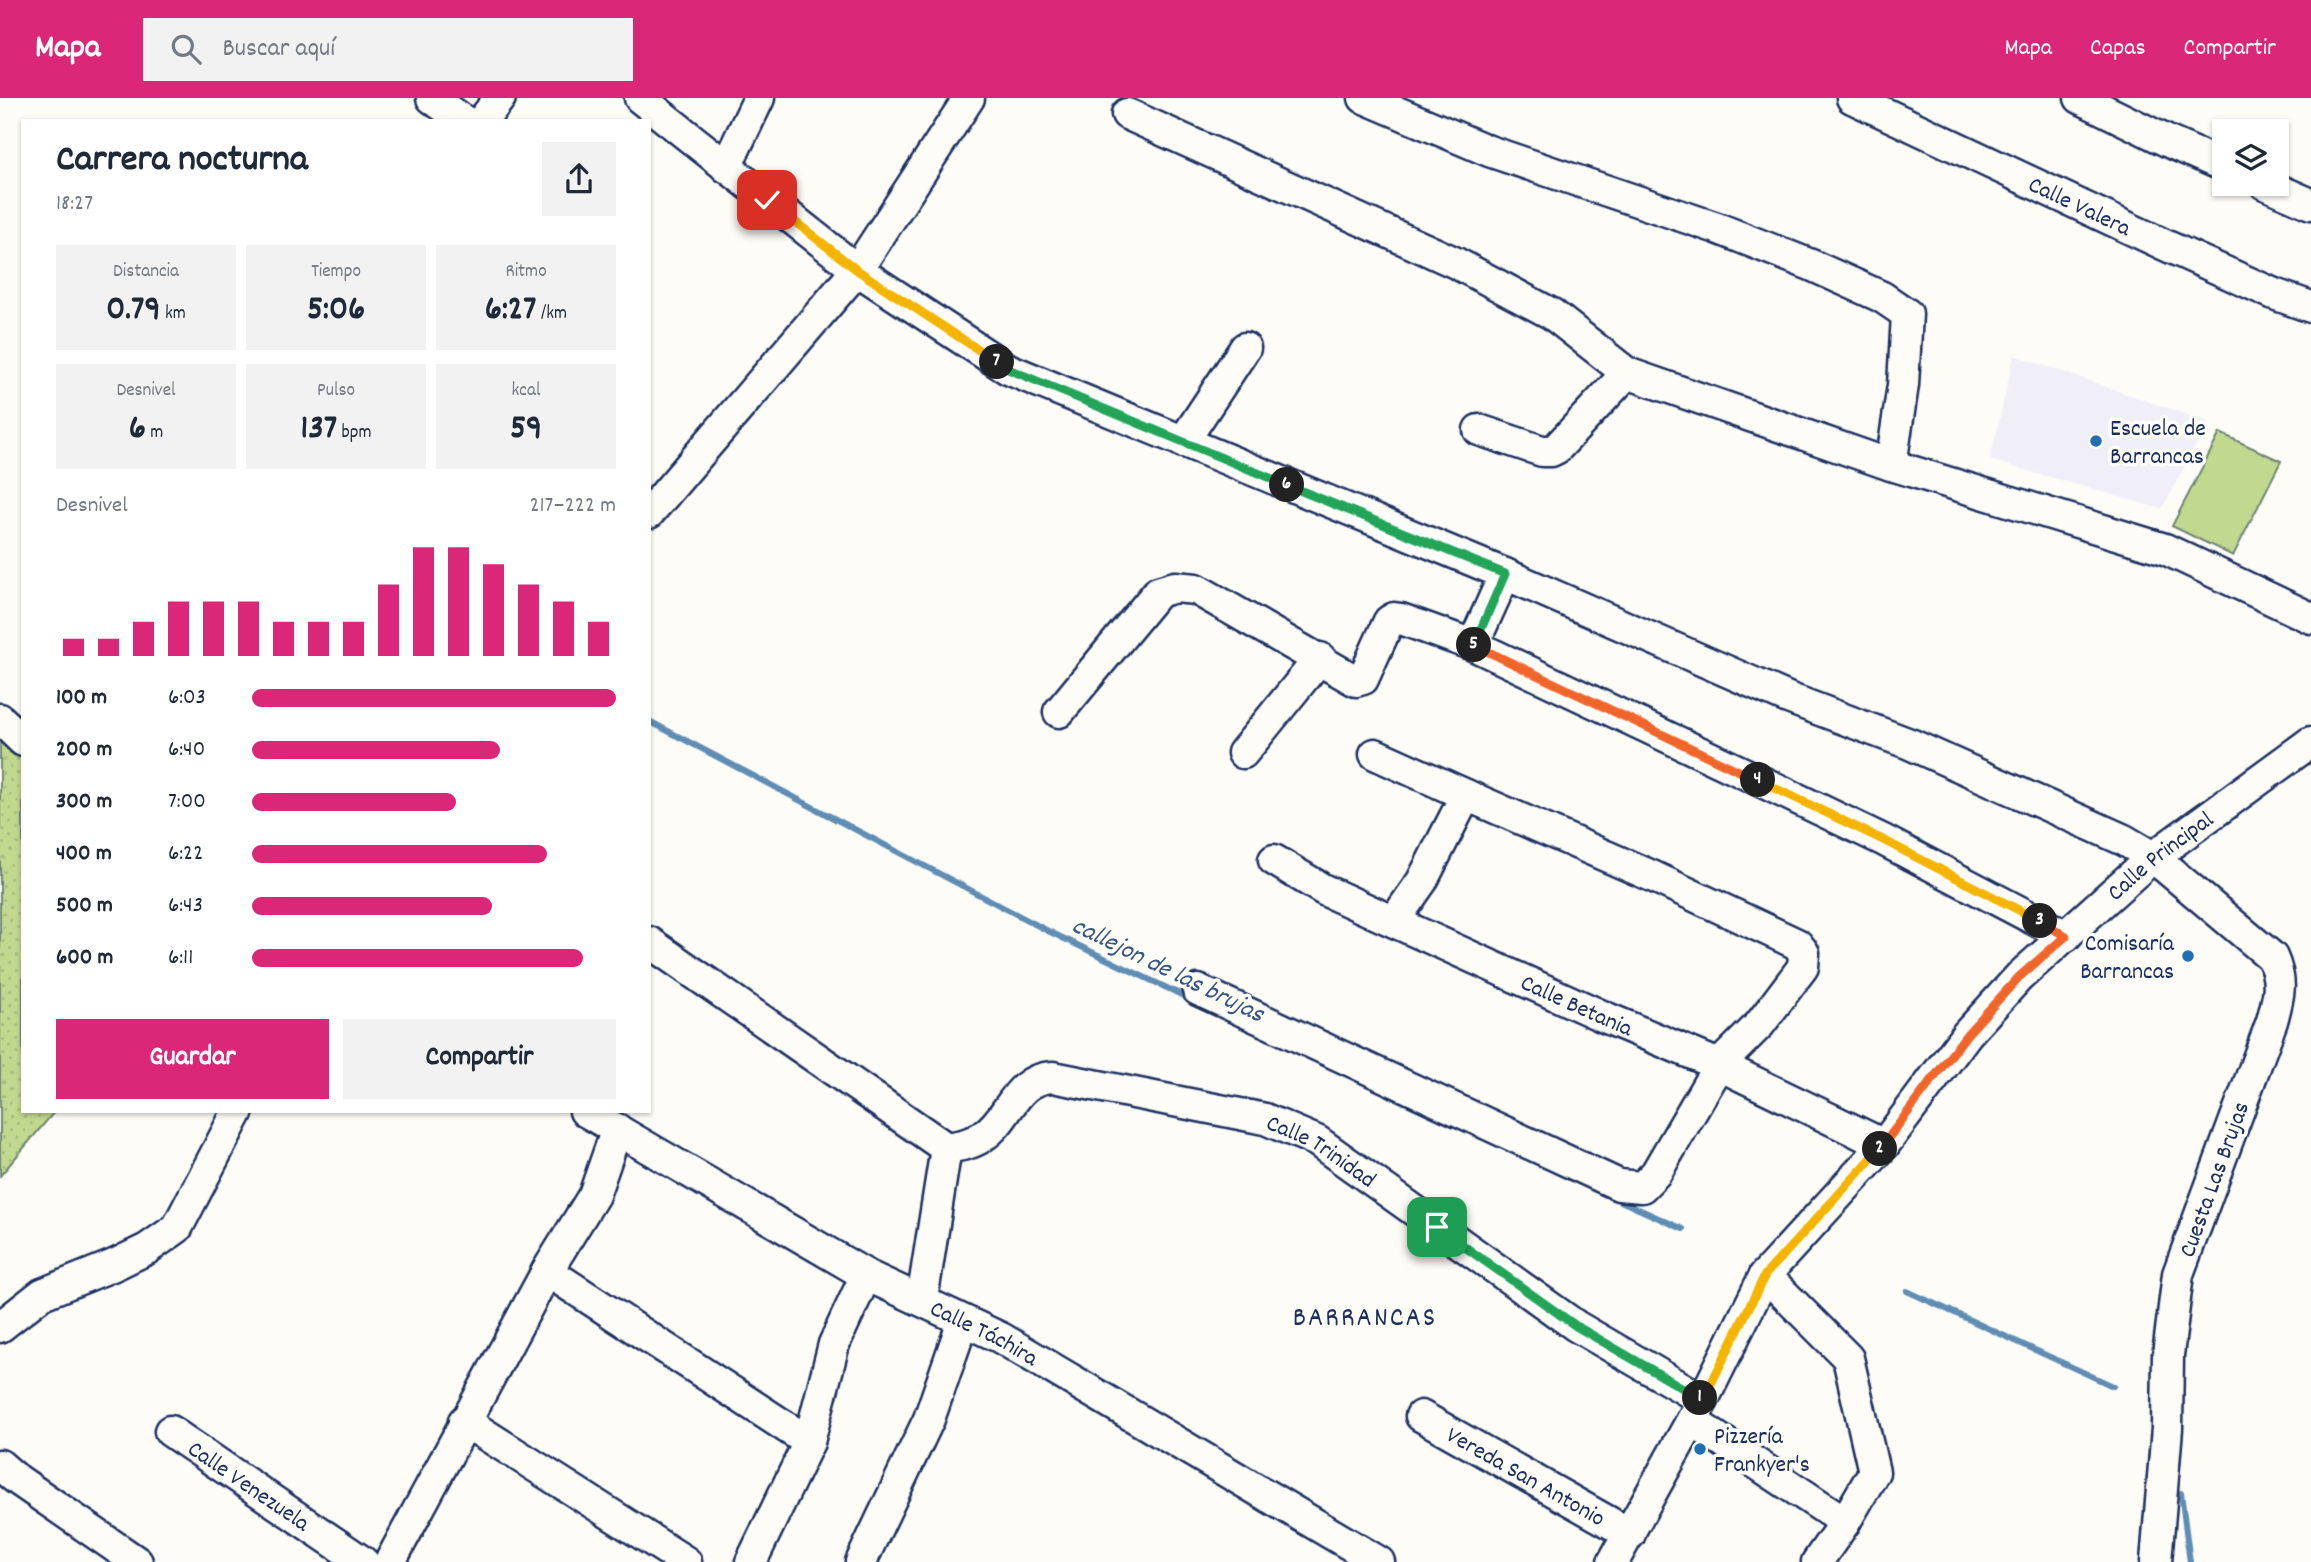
<!DOCTYPE html>
<html lang="es">
<head>
<meta charset="utf-8">
<style>
	:root { --surface:#fff; --page:#f2f2f3; --text:#1f2937; --muted:#747a83; --accent:#db2777 }
	body { margin:0; font-family:Dekko,sans-serif; background:var(--page); color:var(--text); height:100vh; display:flex; flex-direction:column; font-size:26px; white-space:nowrap }
	* { box-sizing:border-box; margin:0 }
	p { font-size:23px; color:var(--muted) }
	.icon { flex:none; width:38px; height:38px; fill:none; stroke:currentColor; stroke-width:2; stroke-linecap:round; stroke-linejoin:round }
	.map { position:relative; flex:1; overflow:hidden }
	.sheet { position:absolute; left:21px; top:21px; width:630px; height:994px; display:flex; flex-direction:column; background:var(--surface); border-radius:0px; box-shadow:0 2px 5px #0004 }
	.sheet>* { flex:none }
	.tools { position:absolute; left:2212px; top:21px; display:grid; gap:14px }
	.tools a { display:grid; place-items:center; width:77px; height:77px; border-radius:0px; background:var(--surface); box-shadow:0 2px 5px #0004; font-size:35px }
	.pin { position:absolute; display:grid; place-items:center; width:60px; height:60px; color:#fff; margin:-30px; border-radius:14px; box-shadow:0 4px 10px #0006 }
	.km { position:absolute; width:35px; height:35px; margin:-18px; border-radius:50%; background:#222; color:#fff; font-size:19px; line-height:35px; text-align:center }
	.round { display:grid; place-items:center; flex:none; width:74px; height:74px; border-radius:0px; background:var(--page) }
	.summary { display:flex; align-items:center; justify-content:space-between; height:119px; padding:0 35px }
	h1 { font-size:38px; font-weight:800; line-height:52px }
	.figures { display:grid; grid-template-columns:repeat(3,1fr); gap:10px; height:119px; padding:7px 35px }
	.figures div { display:grid; align-content:center; border-radius:0px; background:var(--page); text-align:center }
	.figures b { font-size:35px; font-weight:800 }
	.figures small { font-size:19px; font-weight:400 }
	.figures p { font-size:19px }
	.chart { height:196px; padding:14px 35px }
	.chart p { display:flex; justify-content:space-between }
	.chart svg { width:100%; height:126px; margin-top:7px; stroke:var(--accent); stroke-width:6 }
	.cta { display:flex; gap:14px; margin-top:auto; padding:14px 35px }
	.cta a { flex:1; height:80px; border-radius:0px; background:var(--accent); color:#fff; font-size:28px; font-weight:800; line-height:80px; text-align:center }
	.cta a+a { background:var(--page); color:var(--text) }
	ul { padding:0 35px; list-style:none; font-size:23px }
	li { display:grid; grid-template-columns:112px 84px 1fr; align-items:center; height:52px }
	li i { height:18px; border-radius:9px; background:var(--accent) }
	header { display:flex; align-items:center; gap:42px; box-sizing:border-box; height:98px; padding:0 35px; background:var(--accent); color:#fff }
	header strong { font-size:33px }
	nav { display:flex; gap:38px; margin-inline-start:auto; font-size:24px }
	.search { width:490px; height:63px; background:var(--page); display:flex; align-items:center; gap:18px; box-sizing:border-box; padding:0 24px; border-radius:0px; color:var(--muted); font-size:26px }
	.map>svg:first-child { display:block }
	.built { fill:#f0eff8 }
	.grass { fill:url(#grass-dots); stroke:#6e8476; stroke-width:2 }
	.pitch { fill:#c1d88f; stroke:#6e8476; stroke-width:2 }
	.lines { fill:none; stroke-linecap:round; stroke-linejoin:round }
	.stream { stroke:#5e8db3; stroke-width:6 }
	.minor-casing { stroke:#1b2f5e; stroke-width:35 }
	.minor { stroke:#fdfcf7; stroke-width:30 }
	.split-1-casing { stroke:#fff; stroke-width:14 }
	.split-2-casing { stroke:#fff; stroke-width:14 }
	.split-3-casing { stroke:#fff; stroke-width:14 }
	.split-4-casing { stroke:#fff; stroke-width:14 }
	.split-5-casing { stroke:#fff; stroke-width:14 }
	.split-6-casing { stroke:#fff; stroke-width:14 }
	.split-7-casing { stroke:#fff; stroke-width:14 }
	.split-8-casing { stroke:#fff; stroke-width:14 }
	.split-1 { stroke:#22a559; stroke-width:9 }
	.split-2 { stroke:#f5b400; stroke-width:9 }
	.split-3 { stroke:#f0652b; stroke-width:9 }
	.split-4 { stroke:#f5b400; stroke-width:9 }
	.split-5 { stroke:#f0652b; stroke-width:9 }
	.split-6 { stroke:#22a559; stroke-width:9 }
	.split-7 { stroke:#22a559; stroke-width:9 }
	.split-8 { stroke:#f5b400; stroke-width:9 }
	.poi-dot { fill:#1f6fb2; stroke:#fdfcf7; stroke-width:2.5 }
	.labels { text-anchor:middle; stroke-width:7; stroke-linejoin:round; paint-order:stroke }
	.street-label { font-size:24px; fill:#1b2f5e; stroke:#fdfcf7 }
	.poi-label { font-size:24px; fill:#1b2f5e; stroke:#fdfcf7; text-anchor:start }
	.water-label { font-size:26px; font-style:italic; fill:#375682; stroke:#fdfcf7 }
	.quarter-label { font-size:28px; letter-spacing:2px; fill:#1b2f5e; stroke:#fdfcf7 }
</style>
</head>
<body>
<header>
<strong>Mapa</strong>
<div class="search"><svg class="icon" aria-label="search" viewBox="0 0 24 24"><circle cx="10" cy="10" r="6"/><path d="M15 15l6 6"/></svg>Buscar aquí</div>
<nav><a>Mapa</a><a>Capas</a><a>Compartir</a></nav>
</header>
<div class="map">
<svg width="2311" height="1464" viewBox="0 0 2311 1464">
	<defs>
		<pattern id="grass-dots" width="8" height="8" patternUnits="userSpaceOnUse" patternTransform="scale(1.75)"><rect width="8" height="8" fill="#c1d88f"/><path d="M2 2h.1M6 6h.1" fill="none" stroke="#a5ba7e" stroke-width="1.8" stroke-linecap="round"/></pattern>
	</defs>
	<rect width="100%" height="100%" fill="#fdfcf7"/>
	<filter id="ink" filterUnits="userSpaceOnUse"><feTurbulence type="fractalNoise" baseFrequency=".0143" numOctaves="2"/><feDisplacementMap in="SourceGraphic" scale="14" xChannelSelector="R" yChannelSelector="G"/><feConvolveMatrix kernelMatrix="1 2 1 2 8 2 1 2 1" color-interpolation-filters="sRGB"/></filter>
	<g filter="url(#ink)">
		<path class="built" d="M2014,257L2208,324L2162,411L1990,362Z"/>
		<path class="grass" d="M0,621L23,643V1013H55L0,1078Z"/>
		<path class="pitch" d="M2220,335L2281,363L2233,458L2172,428Z"/>
		<g class="lines">
			<path class="stream" d="M649,623L1048,833L1192,902
				M1385,995L1454,1027
				M1614,1100L1683,1131
				M1907,1193L2113,1288
				M2181,1395L2190,1464"/>
			<defs>
				<g id="minor">
					<path d="M432,0L464,23"/>
					<path d="M640,0L857,172L1008,271L1505,476L1788,600L1910,646L2124,742L2153,759L2272,859C2283,884 2279,897 2272,923L2178,1176L2168,1257L2167,1330L2156,1464"/>
					<path d="M1364,0L1489,53L1717,130L1811,167L1882,199L1907,216L1903,287L1891,367"/>
					<path id="s1" d="M1852,0L2167,148L2274,196L2311,209"/>
					<path d="M2080,0L2169,44L2224,68"/>
					<path d="M1127,16L1456,165L1552,216L1627,275"/>
					<path d="M482,23L500,0"/>
					<path d="M726,69L759,0"/>
					<path d="M2265,86L2311,106"/>
					<path d="M1479,332L1542,353H1551L1557,350L1627,275L1891,367L2165,451L2311,520"/>
					<path d="M1183,344L1245,250"/>
					<path d="M649,415L857,172L969,0"/>
					<path d="M1473,547L1505,476"/>
					<path d="M1059,614L1158,494L1175,489L1196,491L1356,583L1363,581L1389,523L1394,520L1401,521L1473,547L1752,679L1883,742L2066,838"/>
					<path d="M0,621L23,643"/>
					<path d="M1243,655L1320,560"/>
					<path d="M1375,656L1466,697"/>
					<path id="s2" d="M1274,762L1324,792L1602,918L1719,967L1884,1047"/>
					<path d="M649,844L946,1050L922,1202"/>
					<path d="M1198,892L1619,1087L1642,1089L1656,1075L1719,967L1760,926L1803,869L1804,855L1797,846L1654,779L1466,697L1422,783L1394,823"/>
					<path id="s3" d="M585,1013L866,1177L1001,1240L1379,1464"/>
					<path id="s4" d="M946,1050C959,1048 972,1046 983,1038C1011,1020 1013,981 1053,979L1265,1021L1317,1043L1576,1228L1703,1302"/>
					<path d="M547,1173L809,1344"/>
					<path d="M1765,1177L1848,1260L1874,1374L1845,1424L1817,1464"/>
					<path d="M0,1229L42,1196L114,1167L147,1151L177,1130L238,1013"/>
					<path id="s5" d="M1421,1318L1630,1436"/>
					<path d="M464,1323L686,1464"/>
					<path d="M1692,1323L1845,1424"/>
					<path id="s6" d="M170,1333L363,1464"/>
					<path d="M0,1367L15,1380L137,1464"/>
					<path d="M390,1464L547,1173L594,1097L617,1031"/>
					<path d="M751,1464L809,1344L834,1246L866,1177"/>
					<path d="M861,1464L929,1321L963,1223"/>
					<path id="s7" d="M1613,1464L1703,1302L1765,1177L1884,1047L1967,936L2019,879L2153,759L2311,644"/>
				</g>
			</defs>
			<use href="#minor" class="minor-casing"/>
			<use href="#minor" class="minor"/>
		</g>
	</g>
	<g class="lines" filter="url(#ink)">
		<defs>
			<path id="split-1" d="M1437,1129L1576,1228L1700,1300"/>
			<path id="split-2" d="M1700,1300L1703,1302L1765,1177L1880,1051"/>
			<path id="split-3" d="M1880,1051L1967,936L2019,879L2066,838L2040,823"/>
			<path id="split-4" d="M1758,682L1883,742L2040,823"/>
			<path id="split-5" d="M1474,547L1758,682"/>
			<path id="split-6" d="M1287,387L1505,476L1474,547"/>
			<path id="split-7" d="M997,264L1008,271L1287,387"/>
			<path id="split-8" d="M767,102L857,172L997,264"/>
		</defs>
		<use href="#split-1" class="split-1-casing"/>
		<use href="#split-2" class="split-2-casing"/>
		<use href="#split-3" class="split-3-casing"/>
		<use href="#split-4" class="split-4-casing"/>
		<use href="#split-5" class="split-5-casing"/>
		<use href="#split-6" class="split-6-casing"/>
		<use href="#split-7" class="split-7-casing"/>
		<use href="#split-8" class="split-8-casing"/>
		<use href="#split-1" class="split-1"/>
		<use href="#split-2" class="split-2"/>
		<use href="#split-3" class="split-3"/>
		<use href="#split-4" class="split-4"/>
		<use href="#split-5" class="split-5"/>
		<use href="#split-6" class="split-6"/>
		<use href="#split-7" class="split-7"/>
		<use href="#split-8" class="split-8"/>
	</g>
	<g class="poi-dot">
		<circle cx="2096" cy="343" r="7"/>
		<circle cx="2188" cy="858" r="7"/>
		<circle cx="1700" cy="1351" r="7"/>
	</g>
	<g class="labels">
		<g class="street-label">
			<text dy="8" stroke="none"><textPath href="#s1" startOffset="252">Calle Valera</textPath></text>
			<text dy="8" stroke="none"><textPath href="#s7" startOffset="903">Calle Principal</textPath></text>
			<text dy="8" stroke="none"><textPath href="#s2" startOffset="336">Calle Betania</textPath></text>
			<text dy="8" stroke="none"><textPath href="#s4" startOffset="415">Calle Trinidad</textPath></text>
			<text transform="translate(2213 1081) rotate(-70)" y="8">Cuesta Las Brujas</text>
			<text dy="8" stroke="none"><textPath href="#s3" startOffset="457">Calle Táchira</textPath></text>
			<text dy="8" stroke="none"><textPath href="#s5" startOffset="121">Vereda San Antonio</textPath></text>
			<text dy="8" stroke="none"><textPath href="#s6" startOffset="96">Calle Venezuela</textPath></text>
		</g>
		<g class="poi-label">
			<text x="2110" y="337">Escuela de<tspan x="2110" dy="28">Barrancas</tspan></text>
			<text x="2174" y="852" text-anchor="end">Comisaría<tspan x="2174" dy="28">Barrancas</tspan></text>
			<text x="1714" y="1345">Pizzería<tspan x="1714" dy="28">Frankyer's</tspan></text>
		</g>
		<g class="water-label">
			<text transform="translate(1169 870) rotate(26)" y="9">callejon de las brujas</text>
		</g>
		<g class="quarter-label">
			<text x="1365" y="1227">BARRANCAS</text>
		</g>
	</g>
</svg>
<div class="tools">
<a><svg class="icon" aria-label="layers" viewBox="0 0 24 24"><path d="M12 4l9 5-9 5-9-5zM3 14l9 5 9-5"/></svg></a>
</div>
<div class="pin" style="left:1437px;top:1129px;background:#1e9e55"><svg class="icon" aria-label="arrive" viewBox="0 0 24 24"><path d="M6 21V4h12l-3 4 3 4H6"/></svg></div>
<div class="pin" style="left:767px;top:102px;background:#d93025"><svg class="icon" aria-label="check" viewBox="0 0 24 24"><path d="M5 12l5 5 9-10"/></svg></div>
<b class="km" style="left:1700px;top:1300px">1</b>
<b class="km" style="left:1880px;top:1051px">2</b>
<b class="km" style="left:2040px;top:823px">3</b>
<b class="km" style="left:1758px;top:682px">4</b>
<b class="km" style="left:1474px;top:547px">5</b>
<b class="km" style="left:1287px;top:387px">6</b>
<b class="km" style="left:997px;top:264px">7</b>
<section class="sheet">
<div class="summary"><div><h1>Carrera nocturna</h1><p>18:27</p></div><a class="round"><svg class="icon" aria-label="share" viewBox="0 0 24 24"><path d="M12 15V3M7 8l5-5 5 5M5 13v7h14v-7"/></svg></a></div>
<div class="figures">
<div><p>Distancia</p><b>0.79<small> km</small></b></div>
<div><p>Tiempo</p><b>5:06</b></div>
<div><p>Ritmo</p><b>6:27<small> /km</small></b></div>
</div>
<div class="figures">
<div><p>Desnivel</p><b>6<small> m</small></b></div>
<div><p>Pulso</p><b>137<small> bpm</small></b></div>
<div><p>kcal</p><b>59</b></div>
</div>
<div class="chart"><p><span>Desnivel</span>217–222 m</p>
<svg viewBox="0 0 160 44" preserveAspectRatio="none"><path d="M5 44V38M15 44V38M25 44V32M35 44V25M45 44V25M55 44V25M65 44V32M75 44V32M85 44V32M95 44V19M105 44V6M115 44V6M125 44V12M135 44V19M145 44V25M155 44V32"/></svg>
</div>
<ul>
<li><b>100 m</b>6:03<i style="width:100%"></i></li>
<li><b>200 m</b>6:40<i style="width:68%"></i></li>
<li><b>300 m</b>7:00<i style="width:56%"></i></li>
<li><b>400 m</b>6:22<i style="width:81%"></i></li>
<li><b>500 m</b>6:43<i style="width:66%"></i></li>
<li><b>600 m</b>6:11<i style="width:91%"></i></li>
</ul>
<div class="cta"><a>Guardar</a><a>Compartir</a></div>
</section>
</div>
</body>
</html>
